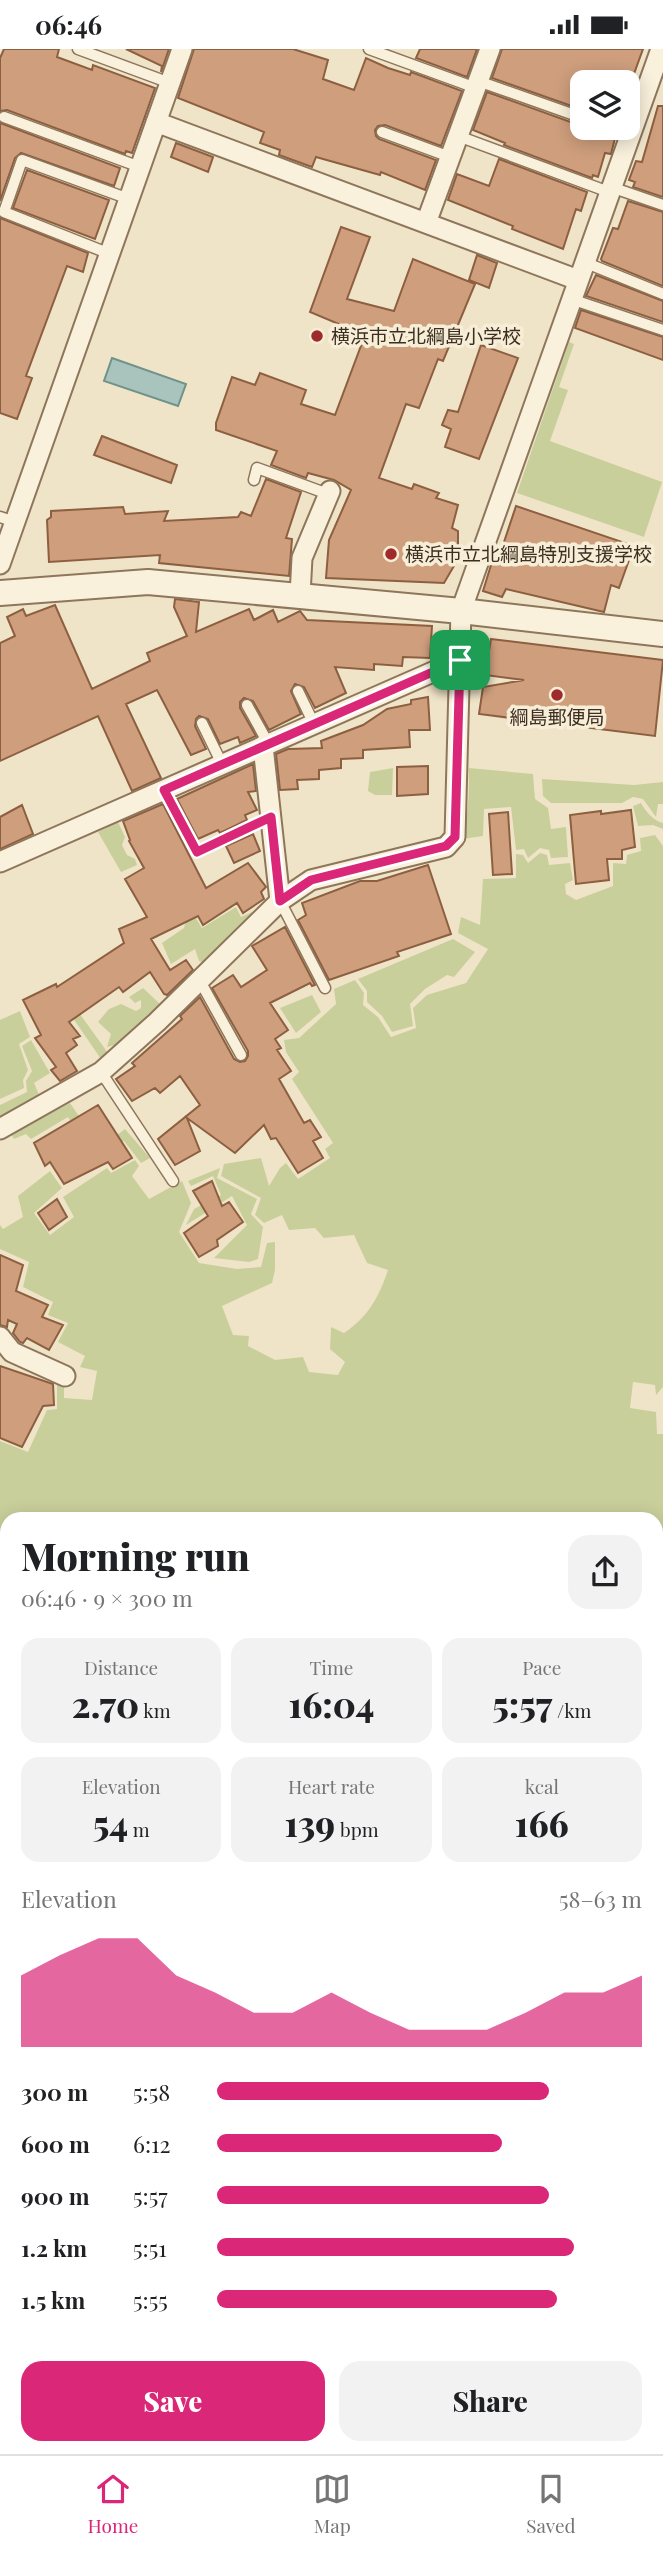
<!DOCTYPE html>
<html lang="en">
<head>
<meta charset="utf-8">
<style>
	:root { --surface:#fff; --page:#f2f2f2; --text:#202124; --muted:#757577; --line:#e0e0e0; --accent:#db2777 }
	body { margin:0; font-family:"Playfair Display","Noto Sans JP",serif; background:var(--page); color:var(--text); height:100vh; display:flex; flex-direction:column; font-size:26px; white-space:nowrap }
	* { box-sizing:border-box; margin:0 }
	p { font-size:23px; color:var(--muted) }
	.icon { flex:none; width:38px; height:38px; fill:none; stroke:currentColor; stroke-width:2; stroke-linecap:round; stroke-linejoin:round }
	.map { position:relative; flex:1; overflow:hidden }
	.details { position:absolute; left:0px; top:1463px; width:663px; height:943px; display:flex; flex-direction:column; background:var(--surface); border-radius:21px 21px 0 0; box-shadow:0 4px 18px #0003 }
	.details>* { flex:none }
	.controls { position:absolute; left:570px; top:21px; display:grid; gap:14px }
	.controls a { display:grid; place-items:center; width:70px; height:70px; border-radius:14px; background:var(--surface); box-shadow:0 4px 18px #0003; font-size:35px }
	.pin { position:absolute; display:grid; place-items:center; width:60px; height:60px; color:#fff; margin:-30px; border-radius:14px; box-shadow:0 4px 10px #0006 }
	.round { display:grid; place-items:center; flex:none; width:74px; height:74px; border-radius:21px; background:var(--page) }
	.headline { display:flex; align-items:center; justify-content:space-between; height:119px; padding:0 21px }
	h1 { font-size:38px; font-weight:800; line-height:52px }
	.metrics { display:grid; grid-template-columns:repeat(3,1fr); gap:10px; height:119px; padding:7px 21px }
	.metrics div { display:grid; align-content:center; border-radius:18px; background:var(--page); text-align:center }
	.metrics b { font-size:35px; font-weight:800 }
	.metrics small { font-size:19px; font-weight:400 }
	.metrics p { font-size:19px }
	.chart { height:196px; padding:14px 21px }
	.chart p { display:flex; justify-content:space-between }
	.chart svg { width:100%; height:126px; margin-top:7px; fill:var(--accent); opacity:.7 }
	.primary-button { display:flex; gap:14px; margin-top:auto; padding:14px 21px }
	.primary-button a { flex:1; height:80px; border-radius:21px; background:var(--accent); color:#fff; font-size:28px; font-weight:800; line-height:80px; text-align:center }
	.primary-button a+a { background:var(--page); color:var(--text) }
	ul { padding:0 21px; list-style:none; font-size:23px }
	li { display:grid; grid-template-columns:112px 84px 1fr; align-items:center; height:52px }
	li i { height:18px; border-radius:9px; background:var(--accent) }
	.status { display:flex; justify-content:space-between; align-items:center; height:49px; padding:0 35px; background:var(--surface); direction:ltr }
	.status svg { height:19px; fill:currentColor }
	.dock { display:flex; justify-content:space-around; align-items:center; height:98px; border-top:2px solid var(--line); background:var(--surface); font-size:19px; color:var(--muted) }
	.dock a { display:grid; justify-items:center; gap:4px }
	.dock .current { color:var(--accent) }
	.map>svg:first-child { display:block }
	.green { fill:#c9cf9b }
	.water { fill:#a9c4bc; stroke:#6f938a; stroke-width:2 }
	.building { fill:#cf9f7d; stroke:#8d5f41; stroke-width:2 }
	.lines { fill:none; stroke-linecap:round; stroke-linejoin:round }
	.service-casing { stroke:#8d765c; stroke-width:13 }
	.minor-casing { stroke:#8d765c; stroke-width:23 }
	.tertiary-casing { stroke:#8d765c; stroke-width:28 }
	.secondary-casing { stroke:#6f573f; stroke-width:32 }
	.service { stroke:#faf1dc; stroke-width:10 }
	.minor { stroke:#faf1dc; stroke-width:19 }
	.tertiary { stroke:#faf1dc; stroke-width:24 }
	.secondary { stroke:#faf1dc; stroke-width:28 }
	.route-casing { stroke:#fff; stroke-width:14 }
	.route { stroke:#db2777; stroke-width:9 }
	.poi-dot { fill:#9e2a2b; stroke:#f7eed8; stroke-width:2.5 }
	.labels { text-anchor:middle; stroke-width:7; stroke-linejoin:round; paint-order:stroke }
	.poi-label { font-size:19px; fill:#3d2e20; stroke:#f7eed8; text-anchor:start }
</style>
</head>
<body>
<div class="status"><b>06:46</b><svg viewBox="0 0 49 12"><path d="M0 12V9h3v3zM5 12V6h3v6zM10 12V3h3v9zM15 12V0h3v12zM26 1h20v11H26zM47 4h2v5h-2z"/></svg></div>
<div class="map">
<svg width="663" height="2405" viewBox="0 0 663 2405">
	<rect width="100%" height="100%" fill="#f0e4c8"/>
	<path class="green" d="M569,293L574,295L559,338L568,341L550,392L662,433L644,488L517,444Z
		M393,719L392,746H375L368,742L370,723Z
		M469,719L533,725L535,750L548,759L551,780L566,778L568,808L551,809L549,801L540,799L528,809L524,800L516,801L511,758L484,760L483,787L462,790C469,766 469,744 469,719Z
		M542,730L634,736L663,733V755H658L656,768L643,750L633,748L622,754H551L543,747Z
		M641,754C645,762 654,772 663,774V780L653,776L638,777L633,757Z
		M118,773L125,788L122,796L127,806L135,810L137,816L121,823L98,783Z
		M655,786L663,797V1338L656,1346L655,1336L633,1333L630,1359L656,1363L657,1385H663V1523L660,1524L659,1533H656V1470H7V1686L0,1692V1392L28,1403L47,1361L57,1360V1334H64V1349L92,1351L97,1322L80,1318L85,1307L58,1293L68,1274L48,1266L53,1253L23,1238L29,1213L0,1200V1176L3,1180L23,1168L18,1147L50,1122L62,1139L34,1164L50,1186L74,1168L63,1148L107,1119L111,1124L135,1111L139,1117L132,1127L149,1150L182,1132L191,1154L179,1183L199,1214L237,1220L261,1218L267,1194L275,1193V1221L272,1234L222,1257L233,1286L249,1287L248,1297L275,1311L303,1308L309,1323L338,1326L345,1313L330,1300L331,1278L344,1284C368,1268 379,1248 388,1221L367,1214L354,1186L324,1189L315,1179L289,1181L282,1166L264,1174L255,1166L261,1149L221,1127L224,1115L261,1109L269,1137L280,1119L286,1114L298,1130L330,1109L325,1100L333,1094L292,1030L299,1023L286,1003L284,991L299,989L336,955L334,940L355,931L364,944L363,956L378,968L391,988L416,979L413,959L427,946L466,934L488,900L458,884L461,868L480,876L483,830L516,829V805L523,806L528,814L540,804L547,806L549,816L570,814L573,831L565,835L566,845L576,851L613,837V814L626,815L627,806L641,802L640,789Z
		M236,858L241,868L263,858L205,914L199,912L195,900L171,915L162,894L184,879L186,871L194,866L202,879Z
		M453,890L475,903L454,928L447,926L425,940L410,955L413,977L392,983L382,967L367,953V942L358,930Z
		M143,939L160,955L122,994L107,998L111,985L98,973L109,960L121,955L136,962L141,959V951L135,954L129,948Z
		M312,946L321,963L296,984L280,959Z
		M72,954L108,1004L101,1010L66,959Z
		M20,962L30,988L19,995L28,1021L23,1031L24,1039L0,1050V971Z
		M31,991L50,1024L34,1034L40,1048L0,1072V1056L27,1043L26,1032L32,1022L22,997Z
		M70,1054L89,1082L85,1097L68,1068L31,1090L26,1085L14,1090L11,1085Z
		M125,1080L150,1109L141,1114L124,1092L113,1097L108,1093Z
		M220,1119L217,1129L257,1150L251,1165L263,1178L258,1210L249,1213L214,1209L247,1176L232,1147L186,1176L194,1160L221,1146L213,1127L191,1137L188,1132Z
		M657,1686L663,1688V1722L656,1721Z
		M657,1858L663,1868V1906L658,1902L656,1904Z
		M663,1994V2176L656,2185V2013L662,2005Z
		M656,2302L663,2305V2339L656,2337Z
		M429,2399H483L480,2405H429L426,2402Z
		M495,2399H577L575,2405H492Z"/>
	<path class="water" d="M112,309L186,335L178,357L104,332Z"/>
	<path class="building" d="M4,0H59L57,8L92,21L93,16L155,39L132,104L126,102L125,105L7,61L0,62V9Z
		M126,0H169L161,23L162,17Z
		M194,0H293L328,11L323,30L354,41L366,9L388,19L410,26L411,23L462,42L441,97L385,76L378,77L375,81L376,87L379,90L436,111L425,141L381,123L380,126L316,108L312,118L279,106L280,101L260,94L264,83L178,49Z
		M420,0H477L467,28L416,9Z
		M502,0H643L631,33H583V61L492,29Z
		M487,43L615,89L611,105L605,104L598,128L593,126L592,129L504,96L505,94L473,81Z
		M658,57H663V148L633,138L635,133L629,131L636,112L642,113Z
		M0,74L120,119L114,137L21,104L15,109L0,152Z
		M176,94L213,108L208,123L171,108Z
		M499,110L587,143L581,162L576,160L563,200L512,180L513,177L448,151L457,125L489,137Z
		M27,121L109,151L95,190L13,159Z
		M628,152L663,163V237L602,212L601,210L613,179L618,180Z
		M0,169L88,204L83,223L67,217L26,327L32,329L17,370L0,364Z
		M341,178L370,188L347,250L394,262L413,210L475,235L443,312L438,310L419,359L406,355L379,429L412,440L414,435L439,444L436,449L458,456L452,479L458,482V510L444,534L326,529L329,491L351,441L334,431L308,424L306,429L271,416L277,402L216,381V374L232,328L255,336L260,324L306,341L301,355L335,366L365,286L310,263Z
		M477,206L497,214L489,239L469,231Z
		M596,226L663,252V273L586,247Z
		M581,261L663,288V311L575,279Z
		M481,296L518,309L479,410L445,398L451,380L442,376L448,361L458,363Z
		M102,387L177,416L171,434L94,406Z
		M266,430L301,443L286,489L292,490L289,527L159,514L160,506L49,513L47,471L51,468V462L123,458L125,465L168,462L164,472L238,468L241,463L251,467Z
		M516,457L634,497L619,539L611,536L604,563L506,540L502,548L483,542L495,503L500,505Z
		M175,550L199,553L196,583L249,560L254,571L273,561L278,573L300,562L307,571L432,577L430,609L403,608L402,617L374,615V621L335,618L346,644L315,659L304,638L295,635L291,642L301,665L269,681L253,652L244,649L240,653V659L256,687L240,694L238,688L220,695L208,670L199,667L196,670L195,677L206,700L191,706L157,641L126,655L161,729L132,742L98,667L0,712V594L15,587L7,568L23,560L26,567L55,556L92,640L150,612L147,604L187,587L174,558Z
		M491,590L663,611L655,687L479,665L483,638L524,631L485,626Z
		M428,648L430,681H409L410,698L363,701V709L341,710V719L319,721V730L297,731L298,740L280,741L276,705L288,700L322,699L321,692L363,676L387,660L411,655V651Z
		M253,715L256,742L248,743L257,761L245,766L247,771L220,784L218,781L198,790L177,750Z
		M428,717V745L397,747V718Z
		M163,755L206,839L248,814L266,838L261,843L264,850L243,864L237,854L203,876L198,867L151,890L170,921L186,911L193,921L167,946L164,945L150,923L123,943L119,938L69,973L80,987L73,990L77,996L66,1004L77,1022L60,1032L51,1021L56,1018L35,989L41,986L23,951L56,935L57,938L124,894L119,880L147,868L125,830L144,819L129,792L130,791L123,772Z
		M22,756L33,785L0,800V768Z
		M631,761L635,798L622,801V810H607L609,831L576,835L570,766L601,762V765Z
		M508,763L512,825L493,826L489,765Z
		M253,785L260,802L234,814L226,797Z
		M428,816L451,885L397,903L399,907L329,931L298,871L306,866L302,854L360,832H377Z
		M285,878L315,936L312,937L310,934L270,954L288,981L275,990L281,999L277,1001L291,1022L279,1030L304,1074L310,1071L321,1088L313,1092L323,1109L298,1124L276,1089L271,1090L264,1076L235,1104L187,1069L200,1102L175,1116L158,1090L200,1056L180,1027L160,1044L155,1039L132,1052L116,1030L135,1017L132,1014L182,970L180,967L200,948L234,1010L240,1013L245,1012L248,1007V1002L212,939L233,926L241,938L267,921L252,897Z
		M98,1056L132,1109L113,1120L108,1113L64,1135L50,1113L45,1117L34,1094Z
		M212,1132L222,1157L229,1153L243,1173L217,1191L218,1197L199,1208L184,1184L208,1167L193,1142Z
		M57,1150L67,1168L49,1181L38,1164Z
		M0,1206L23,1216L16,1242L48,1256L42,1268L63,1276L49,1301L27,1289L23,1294L20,1293L13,1284L17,1275L8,1271L7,1278L0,1276Z
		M0,1317L53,1335L54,1356L43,1357L22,1398L0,1389Z"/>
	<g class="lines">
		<defs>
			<path id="service" d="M78,0L170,34
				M369,0L476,39
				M478,32L583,69
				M4,68L140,118
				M609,79L629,86
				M382,83L450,108
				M458,87L609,143
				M611,138L663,156
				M110,205L4,163L22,111L129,150
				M584,213L663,245
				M571,250L663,281
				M254,431L257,419L328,445
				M0,468L15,473
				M298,642L314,675
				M247,656L268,694
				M202,674L222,715
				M164,741L197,803L271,768
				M280,852L325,939
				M200,932L241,1006
				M101,1023L173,1132
				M656,2243H663"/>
			<path id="minor" d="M156,73L578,231
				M426,174L490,0
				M0,515L182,0
				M300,546L302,509L330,442
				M263,697L280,852
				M0,813L460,611
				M0,1080L101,1023L157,973L280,852L311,831L446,798L455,788L461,562L661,0
				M0,1288L12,1303L65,1327
				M0,1710L7,1704
				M656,1802L663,1801
				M0,2156L7,2149
				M0,2314L7,2320
				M88,2399L94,2405"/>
			<path id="tertiary" d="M0,544L148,533L461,562L663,585"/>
			<path id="secondary" d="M0,2030L7,2037
				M384,2399L390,2405"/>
		</defs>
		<use href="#service" class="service-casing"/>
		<use href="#minor" class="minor-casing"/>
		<use href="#tertiary" class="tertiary-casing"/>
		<use href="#secondary" class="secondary-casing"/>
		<use href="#service" class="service"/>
		<use href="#minor" class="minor"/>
		<use href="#tertiary" class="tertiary"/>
		<use href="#secondary" class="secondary"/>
	</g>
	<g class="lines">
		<defs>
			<path id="route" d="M460,611L455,788L446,797L311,831L280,852L271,768L197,803L164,741Z"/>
		</defs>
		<use href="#route" class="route-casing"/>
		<use href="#route" class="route"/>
	</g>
	<g class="poi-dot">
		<circle cx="317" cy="287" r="7"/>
		<circle cx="391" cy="505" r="7"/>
		<circle cx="557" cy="646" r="7"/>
	</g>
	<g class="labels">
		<g class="poi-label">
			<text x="331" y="294">横浜市立北綱島小学校</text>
			<text x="405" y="512">横浜市立北綱島特別支援学校</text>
			<text x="557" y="675" text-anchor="middle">綱島郵便局</text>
		</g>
	</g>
</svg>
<div class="controls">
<a><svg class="icon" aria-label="layers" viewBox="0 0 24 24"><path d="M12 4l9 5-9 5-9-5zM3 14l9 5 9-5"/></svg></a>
</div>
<div class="pin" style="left:460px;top:611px;background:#1e9e55"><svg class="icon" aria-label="arrive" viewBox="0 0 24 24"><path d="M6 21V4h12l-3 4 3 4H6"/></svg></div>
<section class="details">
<div class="headline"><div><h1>Morning run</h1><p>06:46 · 9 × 300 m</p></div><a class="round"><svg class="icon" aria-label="share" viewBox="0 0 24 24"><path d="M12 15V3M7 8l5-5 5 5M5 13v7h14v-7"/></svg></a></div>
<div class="metrics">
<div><p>Distance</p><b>2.70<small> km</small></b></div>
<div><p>Time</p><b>16:04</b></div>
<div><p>Pace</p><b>5:57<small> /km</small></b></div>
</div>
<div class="metrics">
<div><p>Elevation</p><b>54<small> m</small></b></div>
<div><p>Heart rate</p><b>139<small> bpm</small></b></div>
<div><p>kcal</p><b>166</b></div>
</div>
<div class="chart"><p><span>Elevation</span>58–63 m</p>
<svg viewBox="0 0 160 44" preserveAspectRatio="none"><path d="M0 44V19L10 12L20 6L30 6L40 19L50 25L60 32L70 32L80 25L90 32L100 38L110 38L120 38L130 32L140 25L150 25L160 19V44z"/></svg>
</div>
<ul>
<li><b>300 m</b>5:58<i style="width:78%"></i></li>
<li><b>600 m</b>6:12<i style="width:67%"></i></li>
<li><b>900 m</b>5:57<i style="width:78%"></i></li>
<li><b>1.2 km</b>5:51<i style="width:84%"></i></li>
<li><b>1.5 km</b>5:55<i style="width:80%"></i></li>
</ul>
<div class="primary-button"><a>Save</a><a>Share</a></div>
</section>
</div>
<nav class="dock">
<a class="current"><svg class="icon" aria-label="home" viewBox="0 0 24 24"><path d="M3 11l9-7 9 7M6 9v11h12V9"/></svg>Home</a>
<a><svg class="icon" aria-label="map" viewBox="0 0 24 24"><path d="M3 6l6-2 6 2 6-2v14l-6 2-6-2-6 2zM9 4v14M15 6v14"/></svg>Map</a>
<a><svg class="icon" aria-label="saved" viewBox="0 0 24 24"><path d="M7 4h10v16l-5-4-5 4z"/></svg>Saved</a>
</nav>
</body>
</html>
